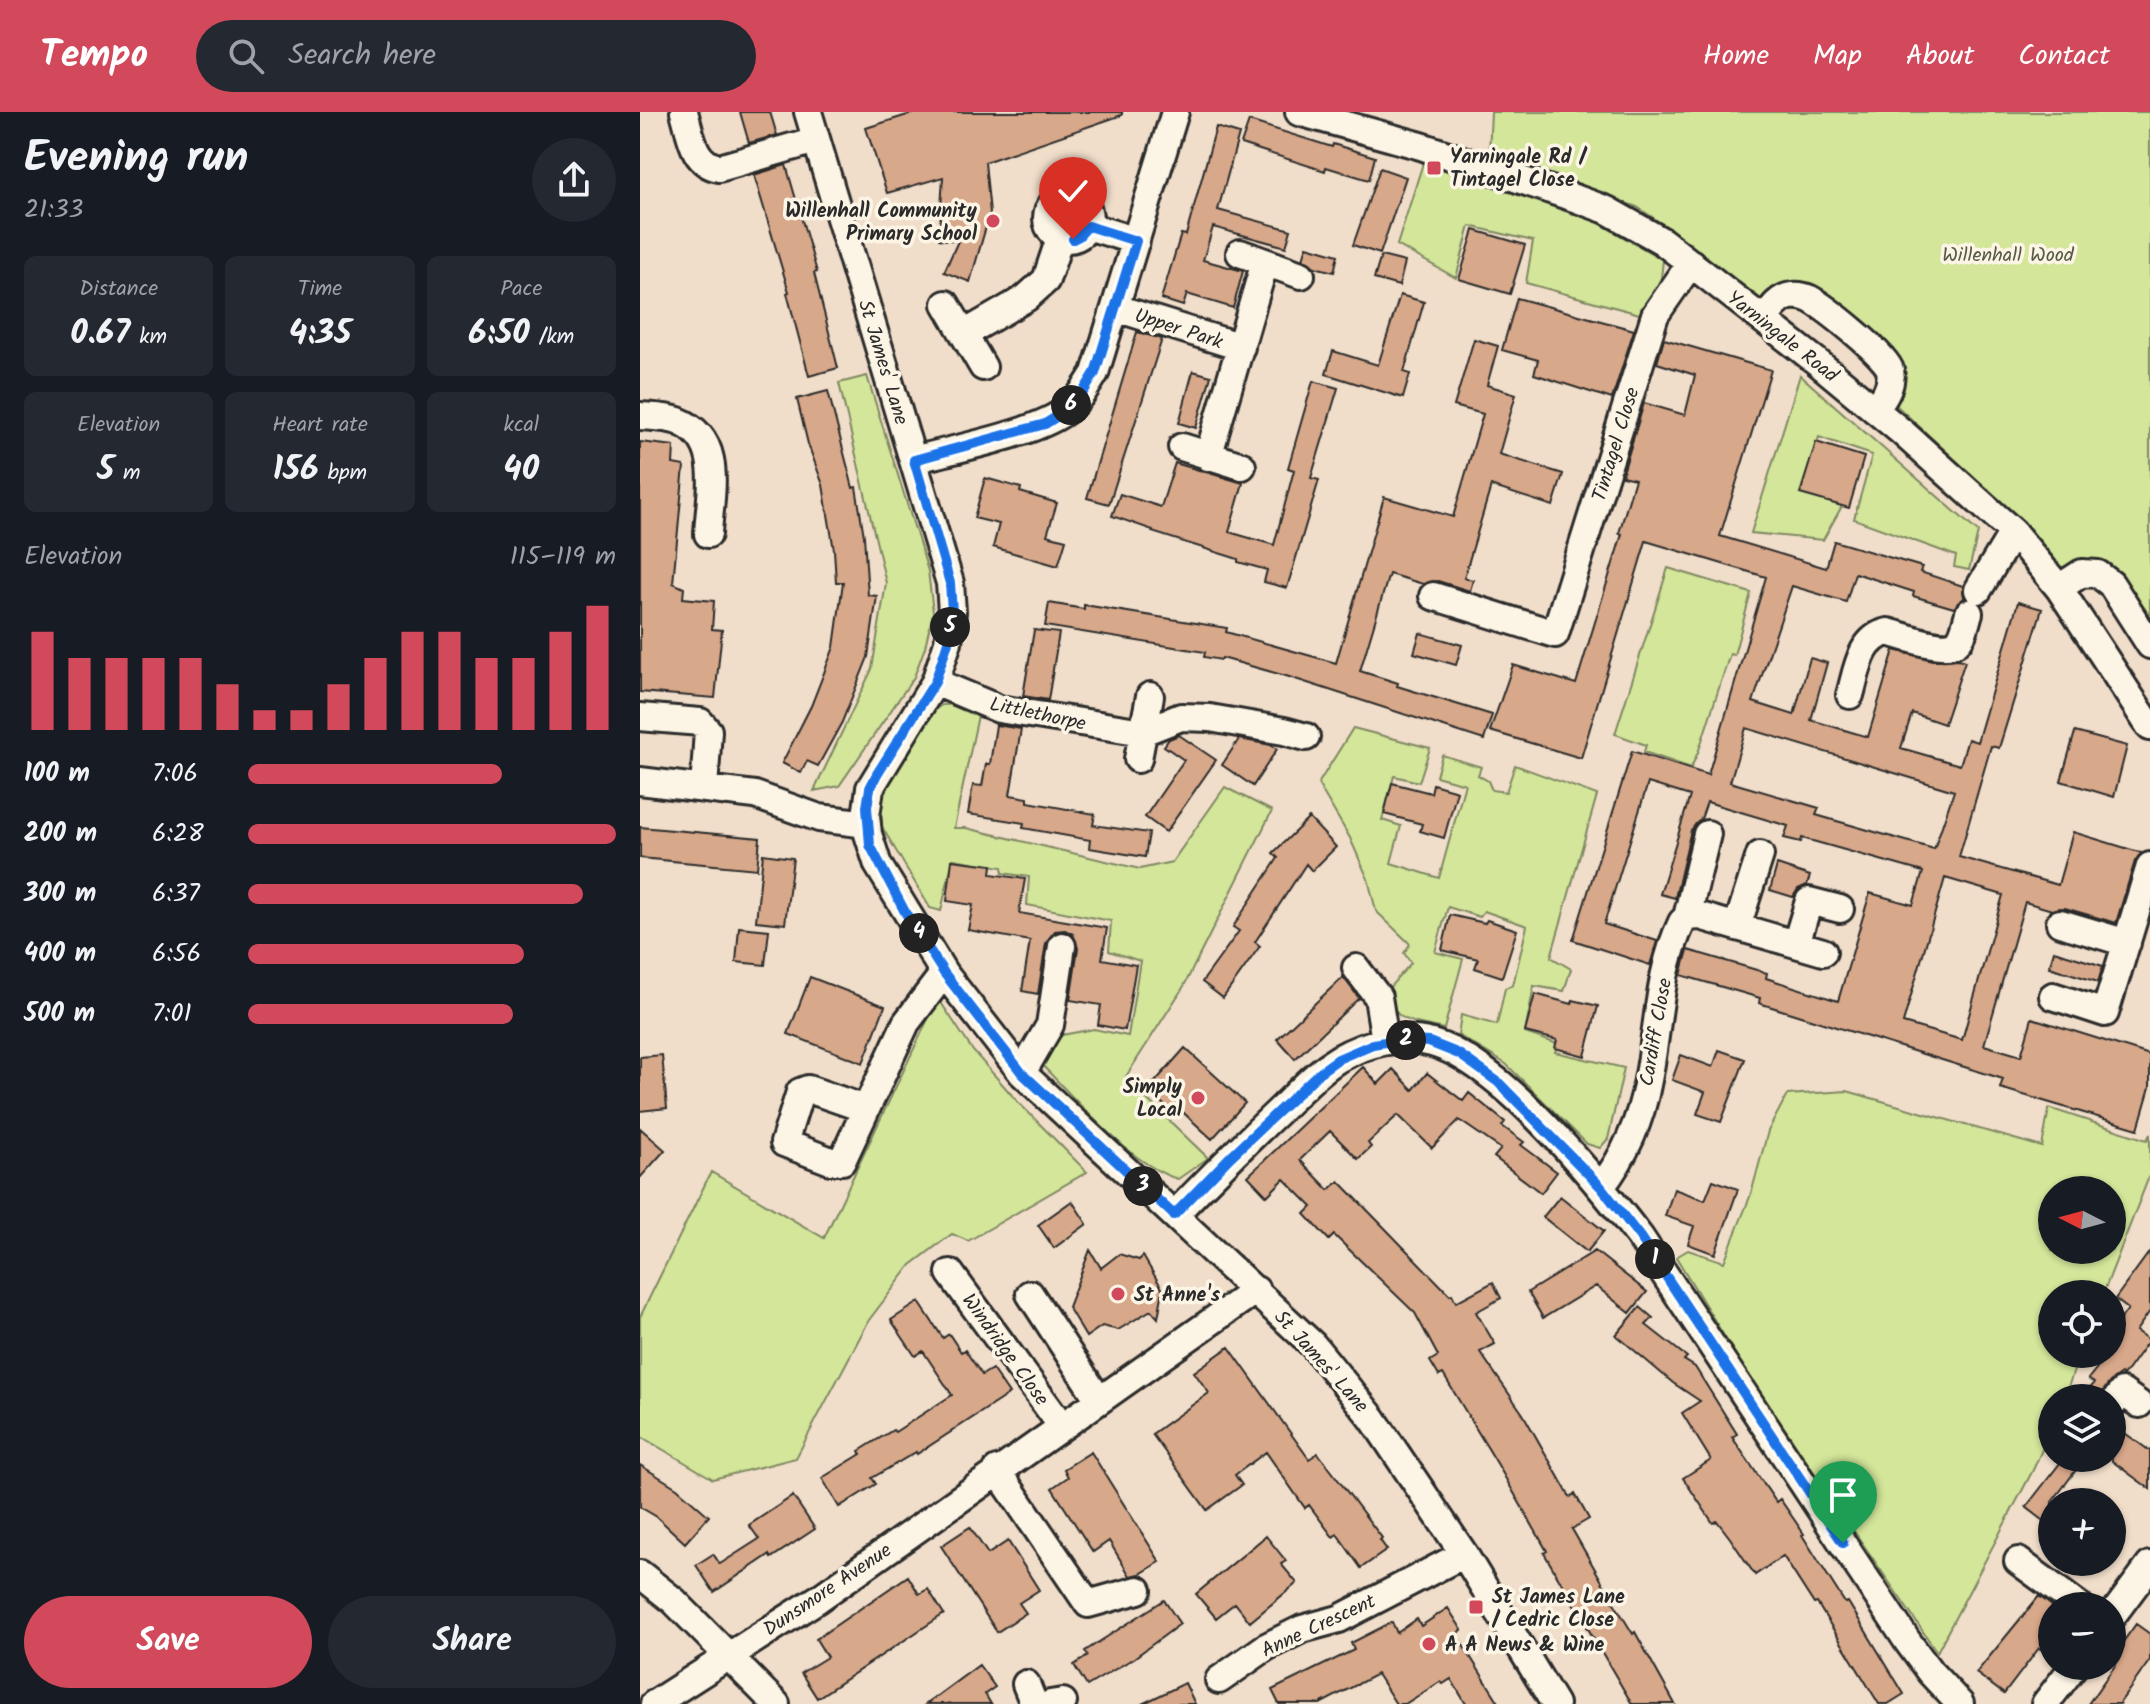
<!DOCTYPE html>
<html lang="en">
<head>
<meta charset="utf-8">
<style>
	:root { --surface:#171b24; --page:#242831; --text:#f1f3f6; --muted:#9ea1a6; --accent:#d1495b }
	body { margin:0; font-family:Kalam,sans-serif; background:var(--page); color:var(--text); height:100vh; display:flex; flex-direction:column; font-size:30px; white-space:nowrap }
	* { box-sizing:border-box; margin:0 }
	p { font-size:26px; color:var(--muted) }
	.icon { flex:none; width:44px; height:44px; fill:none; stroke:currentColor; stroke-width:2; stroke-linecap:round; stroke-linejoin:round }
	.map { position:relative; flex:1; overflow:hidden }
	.side { display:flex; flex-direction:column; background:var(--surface); width:640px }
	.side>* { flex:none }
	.needle { width:52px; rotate:276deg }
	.controls { position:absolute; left:1398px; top:1064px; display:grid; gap:16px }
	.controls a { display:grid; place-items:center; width:88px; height:88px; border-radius:50%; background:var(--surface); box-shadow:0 2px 6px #0004; font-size:40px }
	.pin { position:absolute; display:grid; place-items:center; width:68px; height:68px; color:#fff; margin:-82px -34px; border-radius:50% 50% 50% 0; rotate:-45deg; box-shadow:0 0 8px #0007 }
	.pin .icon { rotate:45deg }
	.km { position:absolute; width:40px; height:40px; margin:-20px; border-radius:50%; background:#222; color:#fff; font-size:22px; line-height:40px; text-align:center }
	.round { display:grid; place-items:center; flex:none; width:84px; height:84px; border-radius:42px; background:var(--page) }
	.head { display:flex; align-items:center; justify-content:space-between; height:136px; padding:0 24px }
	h1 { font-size:44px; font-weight:700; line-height:60px }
	.figures { display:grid; grid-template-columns:repeat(3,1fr); gap:12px; height:136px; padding:8px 24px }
	.figures div { display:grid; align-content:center; border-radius:12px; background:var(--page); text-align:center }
	.figures b { font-size:34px; font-weight:700 }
	.figures small { font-size:22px; font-weight:400 }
	.figures p { font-size:22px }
	.chart { height:224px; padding:16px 24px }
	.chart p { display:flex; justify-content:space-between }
	.chart svg { width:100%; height:144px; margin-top:8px; stroke:var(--accent); stroke-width:6 }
	.primary-button { display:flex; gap:16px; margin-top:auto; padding:16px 24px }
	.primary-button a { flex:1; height:92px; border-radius:48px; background:var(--accent); color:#fff; font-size:32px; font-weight:700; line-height:92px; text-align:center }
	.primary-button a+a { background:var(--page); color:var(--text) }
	ul { padding:0 24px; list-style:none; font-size:26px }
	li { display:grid; grid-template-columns:128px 96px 1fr; align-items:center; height:60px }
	li i { height:20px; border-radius:10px; background:var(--accent) }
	header { display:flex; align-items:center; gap:48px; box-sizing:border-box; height:112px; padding:0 40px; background:var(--accent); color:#fff }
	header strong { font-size:38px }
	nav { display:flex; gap:44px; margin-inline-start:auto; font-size:28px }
	.search { width:560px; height:72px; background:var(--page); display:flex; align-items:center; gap:20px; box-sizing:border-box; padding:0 28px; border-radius:44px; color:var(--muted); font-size:30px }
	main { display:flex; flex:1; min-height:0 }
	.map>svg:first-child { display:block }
	.green { fill:#d3e69a; stroke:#7f8862; stroke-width:2; fill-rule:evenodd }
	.building { fill:#d8a88a; stroke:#2b2b2b; stroke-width:2; fill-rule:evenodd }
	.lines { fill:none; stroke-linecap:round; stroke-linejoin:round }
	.minor-casing { stroke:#2b2b2b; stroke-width:32 }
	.minor { stroke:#fcf5e5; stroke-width:26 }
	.route-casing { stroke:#fff; stroke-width:16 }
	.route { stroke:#1a73e8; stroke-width:10 }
	.poi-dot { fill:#d1495b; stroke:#fcf5e5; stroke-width:3 }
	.labels { text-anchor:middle; stroke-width:7; stroke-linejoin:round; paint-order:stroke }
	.poi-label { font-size:20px; font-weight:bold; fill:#2b2b2b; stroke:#fcf5e5; text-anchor:start }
	.park-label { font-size:20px; fill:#555a47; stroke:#fcf5e5 }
	.street-label { font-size:20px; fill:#2b2b2b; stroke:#fcf5e5 }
</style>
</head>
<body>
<header>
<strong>Tempo</strong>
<div class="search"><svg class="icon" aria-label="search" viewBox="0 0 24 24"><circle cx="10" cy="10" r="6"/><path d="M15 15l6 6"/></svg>Search here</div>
<nav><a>Home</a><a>Map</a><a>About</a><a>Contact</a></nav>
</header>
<main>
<section class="side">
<div class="head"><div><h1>Evening run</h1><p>21:33</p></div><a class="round"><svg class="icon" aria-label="share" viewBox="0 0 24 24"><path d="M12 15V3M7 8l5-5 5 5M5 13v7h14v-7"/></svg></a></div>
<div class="figures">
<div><p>Distance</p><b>0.67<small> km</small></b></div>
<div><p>Time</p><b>4:35</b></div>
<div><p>Pace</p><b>6:50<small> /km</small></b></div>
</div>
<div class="figures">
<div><p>Elevation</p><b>5<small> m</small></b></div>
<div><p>Heart rate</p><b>156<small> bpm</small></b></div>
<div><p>kcal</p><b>40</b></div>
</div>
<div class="chart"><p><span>Elevation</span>115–119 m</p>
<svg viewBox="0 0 160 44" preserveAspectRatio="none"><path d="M5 44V14M15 44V22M25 44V22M35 44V22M45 44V22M55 44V30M65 44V38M75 44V38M85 44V30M95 44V22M105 44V14M115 44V14M125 44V22M135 44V22M145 44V14M155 44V6"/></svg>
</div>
<ul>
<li><b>100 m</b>7:06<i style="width:69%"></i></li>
<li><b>200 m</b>6:28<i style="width:100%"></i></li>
<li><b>300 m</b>6:37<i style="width:91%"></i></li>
<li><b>400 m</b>6:56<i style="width:75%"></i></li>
<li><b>500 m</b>7:01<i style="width:72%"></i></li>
</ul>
<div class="primary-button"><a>Save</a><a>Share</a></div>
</section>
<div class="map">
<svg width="1510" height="1592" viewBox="0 0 1510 1592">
	<rect width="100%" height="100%" fill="#f1deca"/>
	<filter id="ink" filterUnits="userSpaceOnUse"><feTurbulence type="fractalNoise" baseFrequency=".0125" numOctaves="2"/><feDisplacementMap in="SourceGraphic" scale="16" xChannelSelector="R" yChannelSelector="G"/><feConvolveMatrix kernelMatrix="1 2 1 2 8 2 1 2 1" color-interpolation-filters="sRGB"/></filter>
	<g filter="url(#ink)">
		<path class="green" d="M851,0H1510V515L1441,449L1427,455H1418L1382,410L1256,293L1262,274L1172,177L1118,189L1033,119L997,95L849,42Z
			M783,51L933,96L1023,148L1021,166L1003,203L886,171L893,129L830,114L816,166L757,133Z
			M1160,263L1338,420L1329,458L1314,455L1316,444L1214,407L1232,343L1179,325L1160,381L1202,394L1183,428L1111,421Z
			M227,264L288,459L293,500L285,535L274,565L199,674L174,679L232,557L246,471L199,271Z
			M1028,456L1111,481L1094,543L1090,542L1059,638L1051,656L1004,640L1006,633L975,622Z
			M320,592L339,599L314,716H326L500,757L532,750L585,675L632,699L544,874L485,966L568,1046L538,1067C491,1054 434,985 399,950L422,923L454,917L488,924L500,849L469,839L471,809L387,793L389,765L363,761L362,755L313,747L301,799L290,796L242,715L241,689L255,653L287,602L302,593Z
			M713,616L790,636L779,670L754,664L742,708L761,714L751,751L799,766L825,672L796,664L802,643L841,655L838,663L848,669L852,678L866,680L875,653L957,683L911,845L931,857L924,879L894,874L885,921L918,932L915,940L984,956L968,1027L960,1036L947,1032L866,952L818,923L821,903L857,913L865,876L873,873L887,814L844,799L840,805L808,795L795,840L823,847L804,917C776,910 750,912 748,877L771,851L764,841L770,832L736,799L728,767L710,726L678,672Z
			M298,886L333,939L378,990L447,1060L328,1129L312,1122L271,1153L229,1208L156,1346L73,1367L0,1324V1205L71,1060L184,1126Z
			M1207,979L1402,1035L1409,996L1507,1028L1510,1022V1062L1463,1182H1412V1242H1440L1424,1286H1412V1315L1393,1358L1297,1540L1115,1275L1036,1145L1048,1138L1084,1150L1111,1082L1128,1019L1147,983ZM1412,1078H1472V1138H1412Z"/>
		<path class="building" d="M100,0H130L137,23L109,31Z
			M277,0H482V3L345,50L350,101L330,170L304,160L318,129L299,127L303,65L247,81L226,16Z
			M609,9L692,35L693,32L735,45L729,68L686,55L685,59L601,32Z
			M576,15L599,22L578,98L651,118L646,135L573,115L563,148L603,159L593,196L547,182L543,194L521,187L541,122L546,123Z
			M146,53L177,160L174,161L198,256L169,264L147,181L149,180L114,63Z
			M740,56L766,65L740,142L713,133Z
			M834,118L885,133L870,182L819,167Z
			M667,134L698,143L694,160L675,155L663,147Z
			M741,144L765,150L759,174L734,167Z
			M760,183L784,190L764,260L770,262L763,286L686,262L693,239L738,253Z
			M877,186L994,218L972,287L894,262L898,248L862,238Z
			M497,220L522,227L469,392L447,386Z
			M834,227L858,234L847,273L876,282L859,342L923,362L913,394L851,374L824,466L833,468L830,479L798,469L783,472L749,462L720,559L758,571L757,574L852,603L844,628L646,564L582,546L581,548L564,545L565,540L405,514L409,491L444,497V493L587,516L586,520L696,551L744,385L813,405L843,302L814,294Z
			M1024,227L1131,258L1080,424L1186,456L1194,429L1282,455L1280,460L1323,474L1324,486L1314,496L1273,484L1274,480L1215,461L1206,490L1152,474L1113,590L1154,603L1170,546L1187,551L1171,608L1228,625L1254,538L1292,548L1319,547L1325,549L1304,612L1272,601L1261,636L1320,653L1328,627L1337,630L1378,490L1402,497L1359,636L1351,634L1319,745L1418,773L1433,720L1502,741L1495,749L1476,811L1425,796L1412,798L1385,790L1344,933L1381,944L1392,906L1510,943V975L1498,1017L1360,976L1363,967L1119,891L1120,886L1041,863L1048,838L1127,861L1126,866L1198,889L1230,781L1273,793L1283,760L1162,726L1161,730L1144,726L1148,714L1067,690L1061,707L1051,718L1035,786L1020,782L1050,684L1008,671L964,812L1017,829L1010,853L933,828L992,639L1068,663L1126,465L1006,429L941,646L850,619L873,553L936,572L982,422L979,421L995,367L982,364L1004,291L1045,303L1055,263L1017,251ZM1106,616L1314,679L1294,737L1176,703L1179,696L1090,670ZM1305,766L1363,783L1322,928L1263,911Z
			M553,259L571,264L556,316L539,311Z
			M673,269L698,276L671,366L679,368L647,476L624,470L627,458L598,450V447L512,420L513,418L472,404L480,382L521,395L535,351L603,371L589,420L634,433L654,358L648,356Z
			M188,279L213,376L216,375L224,424L228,483L237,484L228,545L202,610L178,654L167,649L161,661L142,651L171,594L194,535L203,470H196L194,438L183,373L168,332L157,287Z
			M0,330L34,334L33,352L44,354L33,471L44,476L43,486L74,489L72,517L82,518L75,586L0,580Z
			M1176,330L1224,345L1209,396L1160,382Z
			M345,366L381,376L380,380L417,391L407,423L426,428L418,454L353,435L359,412L334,406Z
			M394,518L419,521L408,588L383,584Z
			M780,521L822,533L816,553L774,541Z
			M356,613L381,617L370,683L388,686V690L455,702L453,713L509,721L505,745L449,736L450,728L383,716L384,711L328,702L333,673L342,674L346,652H350Z
			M1435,620L1487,634L1474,685L1421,669Z
			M539,623L576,648L526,720L505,705L544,648L524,634L529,627Z
			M599,627L631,633L637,637L613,674L582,653Z
			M752,671L791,681L793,672L817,679L804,726L780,719L782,712L744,702Z
			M669,706L696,735L672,759L666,752L615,830L620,834L583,886L562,870L599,819L593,815L638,746L633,741Z
			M0,715L120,726L117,757L0,746Z
			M123,742L153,746L145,812L116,809Z
			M312,748L352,753L351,762L385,767L379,801L467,816L462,847L496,853L485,918L458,913L461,893L430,888L438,836L433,822L425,818L415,819L406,831L398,882L382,879L390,829L328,818L333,793L307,789Z
			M1137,753L1170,764L1167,773L1158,777L1153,785L1130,778Z
			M810,803L845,811L847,808L877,818L862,865L835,856L838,847L802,838Z
			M99,815L129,818L125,853L96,850Z
			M1414,839L1463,854L1458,870L1409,855Z
			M170,865L245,894L223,951L148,922Z
			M703,865L719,886L655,947L637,927Z
			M895,882L932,892L933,888L958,894L945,944L915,936L917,928L885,920Z
			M545,936L605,991L572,1027L535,993L530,998L510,981L516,973L514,971Z
			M1079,938L1105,947L1081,1010L1057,1002L1065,980L1032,968L1041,943L1073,955Z
			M22,943L27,996L0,999V945Z
			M723,955L738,972L753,957L773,978L787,961L823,989L829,981L865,1010L862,1014L884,1030L881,1033L917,1060L901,1081L854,1045L861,1037L819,1008L792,1036L758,1003L728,1031L731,1035L718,1047L690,1019L660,1048L689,1078L699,1069L810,1183L812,1182L816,1190L853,1170L861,1186L836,1200L855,1232L840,1240L883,1302L930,1385L935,1382L949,1407L932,1417L976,1494L993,1522L995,1520L1035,1592H992L904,1441L907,1439L858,1353L803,1262L799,1264L790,1249L798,1244L775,1201L694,1123L689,1128L665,1102L672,1095L644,1067L627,1084L608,1064Z
			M0,1016L25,1038L0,1066Z
			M1073,1068L1098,1077L1075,1142L1048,1132L1054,1114L1025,1104L1034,1077L1065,1088Z
			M920,1084L964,1119L947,1140L903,1105Z
			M432,1089L447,1112L414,1136L398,1113Z
			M450,1138L461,1156L479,1142L499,1148L503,1144L523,1178L518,1206L511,1198L478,1218L462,1214L446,1225L428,1195Z
			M955,1139L1007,1180L990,1201L956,1174L903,1206L888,1180Z
			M1510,1139V1199L1496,1219L1509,1228L1483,1264L1481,1262L1470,1270L1458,1286H1444L1454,1271L1448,1267L1468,1242H1472V1218L1488,1197L1475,1187Z
			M279,1190L303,1226L309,1222L321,1240L325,1238L342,1263L352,1257L369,1282L277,1342L276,1340L232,1366L236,1372L199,1395L182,1366L221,1342L219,1339L253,1318L255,1320L312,1283L283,1239L275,1244L251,1208Z
			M1000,1195L1013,1206L1006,1213L1047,1245L1044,1248L1055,1255L1097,1322L1092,1325L1136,1390L1140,1387L1164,1422L1162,1423L1205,1491L1208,1490L1264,1582L1248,1592H1239L1177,1491L1174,1492L1143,1444L1115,1463L1090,1426L1077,1409L1073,1411L1043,1366L1071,1348L1042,1301L1060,1289L1033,1271L976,1223Z
			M589,1235L669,1347L678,1341L742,1426L740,1428L747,1438L721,1456L697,1422L693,1425L669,1393L665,1396L626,1340L595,1363L602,1373L567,1398L512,1322L569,1281L554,1260Z
			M1472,1312L1510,1339V1377L1472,1349Z
			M451,1340L520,1450L500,1462L490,1464L469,1429L453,1440L412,1376L428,1365L424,1357Z
			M1424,1346H1445L1412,1390V1415L1386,1395Z
			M0,1353L37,1376L69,1404L45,1431L17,1405L0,1395Z
			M153,1384L175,1417L131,1446L129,1443L74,1480L56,1453L73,1442L80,1452L119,1427L109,1413Z
			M330,1415L348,1442L368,1429L399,1478L379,1491L386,1501L357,1520L301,1434Z
			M626,1424L646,1449L641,1452L657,1471L610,1510L595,1491L576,1506L556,1482Z
			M268,1464L279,1482L288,1477L304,1502L177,1586L161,1561L187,1545L176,1527Z
			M1399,1484L1412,1494V1524L1402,1538L1399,1536L1364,1582L1336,1561Z
			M524,1488L540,1512L494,1546L447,1574L434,1553L448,1544L445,1539Z
			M808,1496L822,1518L816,1522L860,1592H826L811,1567L803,1572L800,1570L765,1592H756L737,1562L680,1592H639L632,1578L714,1538L711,1531L752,1510L757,1521L777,1507L781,1514Z
			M1496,1512L1510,1522V1548L1479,1592H1448L1481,1545L1475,1541Z
			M339,1553L355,1575L345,1582L351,1592H286Z
			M545,1571L555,1592H502Z"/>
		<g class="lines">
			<defs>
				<path id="minor" d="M44,0C51,22 52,51 79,56L176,28
					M168,0L310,471L312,500L308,530L295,570L230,676L226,704L228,722L238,753L304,861L382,961L673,1233L733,1307L824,1442L915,1592
					M659,0L781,34L937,87L967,98L1022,129L1176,249L1263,321L1373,420L1419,476L1510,615
					M407 106a21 21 0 1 1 42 0a21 21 0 1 1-42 0Z
					M448,114L496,129
					M600,141L661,163
					M306,192L343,255
					M476,196L601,235
					M1124,208C1131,198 1138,186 1151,184C1158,183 1164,184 1170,187C1185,195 1246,243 1250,258C1253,273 1244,286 1235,298
					M324,222L386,186L406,168L420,126
					M0,304C12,305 27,305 38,309C85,327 70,381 68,422
					M542,335L602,354
					M568,345L625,150
					M274,348C313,337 401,321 429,296C440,286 447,274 455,261L535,0
					M1419,476L1442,461L1458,462L1471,472L1510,533
					M1338,478L1373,420
					M793,484L915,522L1015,203L1051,151
					M295,570L359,597L503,620L541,605L570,606L644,619L666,625
					M1210,583C1217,559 1220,526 1248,520C1263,524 1305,540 1317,530C1324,524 1326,510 1329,501
					M0,605L60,610L68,619L64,676
					M498,647L510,584
					M0,669L115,683L179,706L227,712
					M1047,805L1067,722
					M1420,811L1487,831
					M1097,815L1120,743
					M1156,832L1169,789L1200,797
					M716,856L738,885L745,929
					M1413,884L1465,901L1510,754
					M382,961L410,913L422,834
					M227,993L220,995L168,977L160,980L144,1031L191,1049H202L266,911L304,861
					M961,1075C986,1043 1001,1007 1008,968C1019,914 1018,860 1042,810L1047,805L1060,804L1183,840
					M534,1103C570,1066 606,1030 643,995C660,979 677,960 698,947C726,931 760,922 792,931C862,951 955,1067 1000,1125L1268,1530L1290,1560L1320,1592
					M310,1161L421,1313
					M390,1182L459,1288
					M1472,1293L1482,1280L1499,1292
					M357,1358L448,1492L498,1478
					M1378,1449L1439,1494
					M0,1462L34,1489L136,1592
					M1472,1504L1510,1453
					M579,1568L626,1535L662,1517L699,1507L824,1442
					M386,1572L394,1592
					M14,1592L178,1487L616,1178
					M410,1592L423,1590
					M1405,1592L1434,1554"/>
			</defs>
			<use href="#minor" class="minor-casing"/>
			<use href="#minor" class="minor"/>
		</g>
	</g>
	<g class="lines" filter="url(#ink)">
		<defs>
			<path id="route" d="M433,127L439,124L448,114L496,129L455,261L442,282L427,298L405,312L274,348L310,471L312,500L308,530L295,570L237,662L230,676L227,695L230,733L265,800L304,861L382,961L534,1103L590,1045L680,960L698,947L733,932L757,928L789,930L819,942L858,970L961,1075L1000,1125L1203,1431"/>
		</defs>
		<use href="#route" class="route-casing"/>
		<use href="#route" class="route"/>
	</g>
	<g class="poi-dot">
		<rect x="786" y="48" width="16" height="16" rx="4"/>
		<circle cx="353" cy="109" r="8"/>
		<circle cx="558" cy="986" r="8"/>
		<circle cx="478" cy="1182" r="8"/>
		<rect x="828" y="1487" width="16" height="16" rx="4"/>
		<circle cx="789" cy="1532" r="8"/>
	</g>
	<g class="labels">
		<g class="poi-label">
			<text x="810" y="51">Yarningale Rd /<tspan x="810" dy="23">Tintagel Close</tspan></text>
			<text x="337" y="105" text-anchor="end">Willenhall Community<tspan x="337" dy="23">Primary School</tspan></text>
			<text x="542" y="981" text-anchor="end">Simply<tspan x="542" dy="23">Local</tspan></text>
			<text x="494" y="1189">St Anne's</text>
			<text x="852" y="1491">St James Lane<tspan x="852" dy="23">/ Cedric Close</tspan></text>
			<text x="805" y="1539">A A News &amp; Wine</text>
		</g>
		<g class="park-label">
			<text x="1368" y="149">Willenhall Wood</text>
		</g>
		<g class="street-label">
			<text transform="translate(539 216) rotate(18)" y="7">Upper Park</text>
			<text transform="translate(1143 224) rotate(38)" y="7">Yarningale Road</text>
			<text transform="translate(244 250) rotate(73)" y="7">St James' Lane</text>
			<text transform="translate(975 332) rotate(-73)" y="7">Tintagel Close</text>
			<text transform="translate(398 601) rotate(12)" y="7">Littlethorpe</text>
			<text transform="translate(1015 920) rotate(-80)" y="7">Cardiff Close</text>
			<text transform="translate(366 1237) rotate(54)" y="7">Windridge Close</text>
			<text transform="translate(682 1249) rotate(48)" y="7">St James' Lane</text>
			<text transform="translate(187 1477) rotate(-34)" y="7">Dunsmore Avenue</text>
			<text transform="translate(678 1513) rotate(-25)" y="7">Anne Crescent</text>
		</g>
	</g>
</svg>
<div class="controls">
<a><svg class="needle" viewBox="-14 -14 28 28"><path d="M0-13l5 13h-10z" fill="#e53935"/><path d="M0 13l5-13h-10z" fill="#9ea1a6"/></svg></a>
<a><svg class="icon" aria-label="locate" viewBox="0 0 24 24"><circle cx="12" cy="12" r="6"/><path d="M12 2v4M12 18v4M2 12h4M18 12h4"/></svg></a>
<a><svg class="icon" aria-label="layers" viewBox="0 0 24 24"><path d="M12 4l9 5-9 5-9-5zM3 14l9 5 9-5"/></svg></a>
<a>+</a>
<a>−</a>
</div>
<div class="pin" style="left:1203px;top:1431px;background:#1e9e55"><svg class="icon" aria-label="arrive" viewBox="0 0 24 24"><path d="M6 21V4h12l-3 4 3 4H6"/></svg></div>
<div class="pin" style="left:433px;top:127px;background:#d93025"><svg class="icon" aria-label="check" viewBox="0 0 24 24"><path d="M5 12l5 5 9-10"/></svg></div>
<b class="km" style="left:1015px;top:1147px">1</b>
<b class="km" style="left:766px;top:928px">2</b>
<b class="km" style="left:503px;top:1074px">3</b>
<b class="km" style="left:279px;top:821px">4</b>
<b class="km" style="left:310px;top:515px">5</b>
<b class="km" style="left:431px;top:293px">6</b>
</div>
</main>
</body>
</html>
